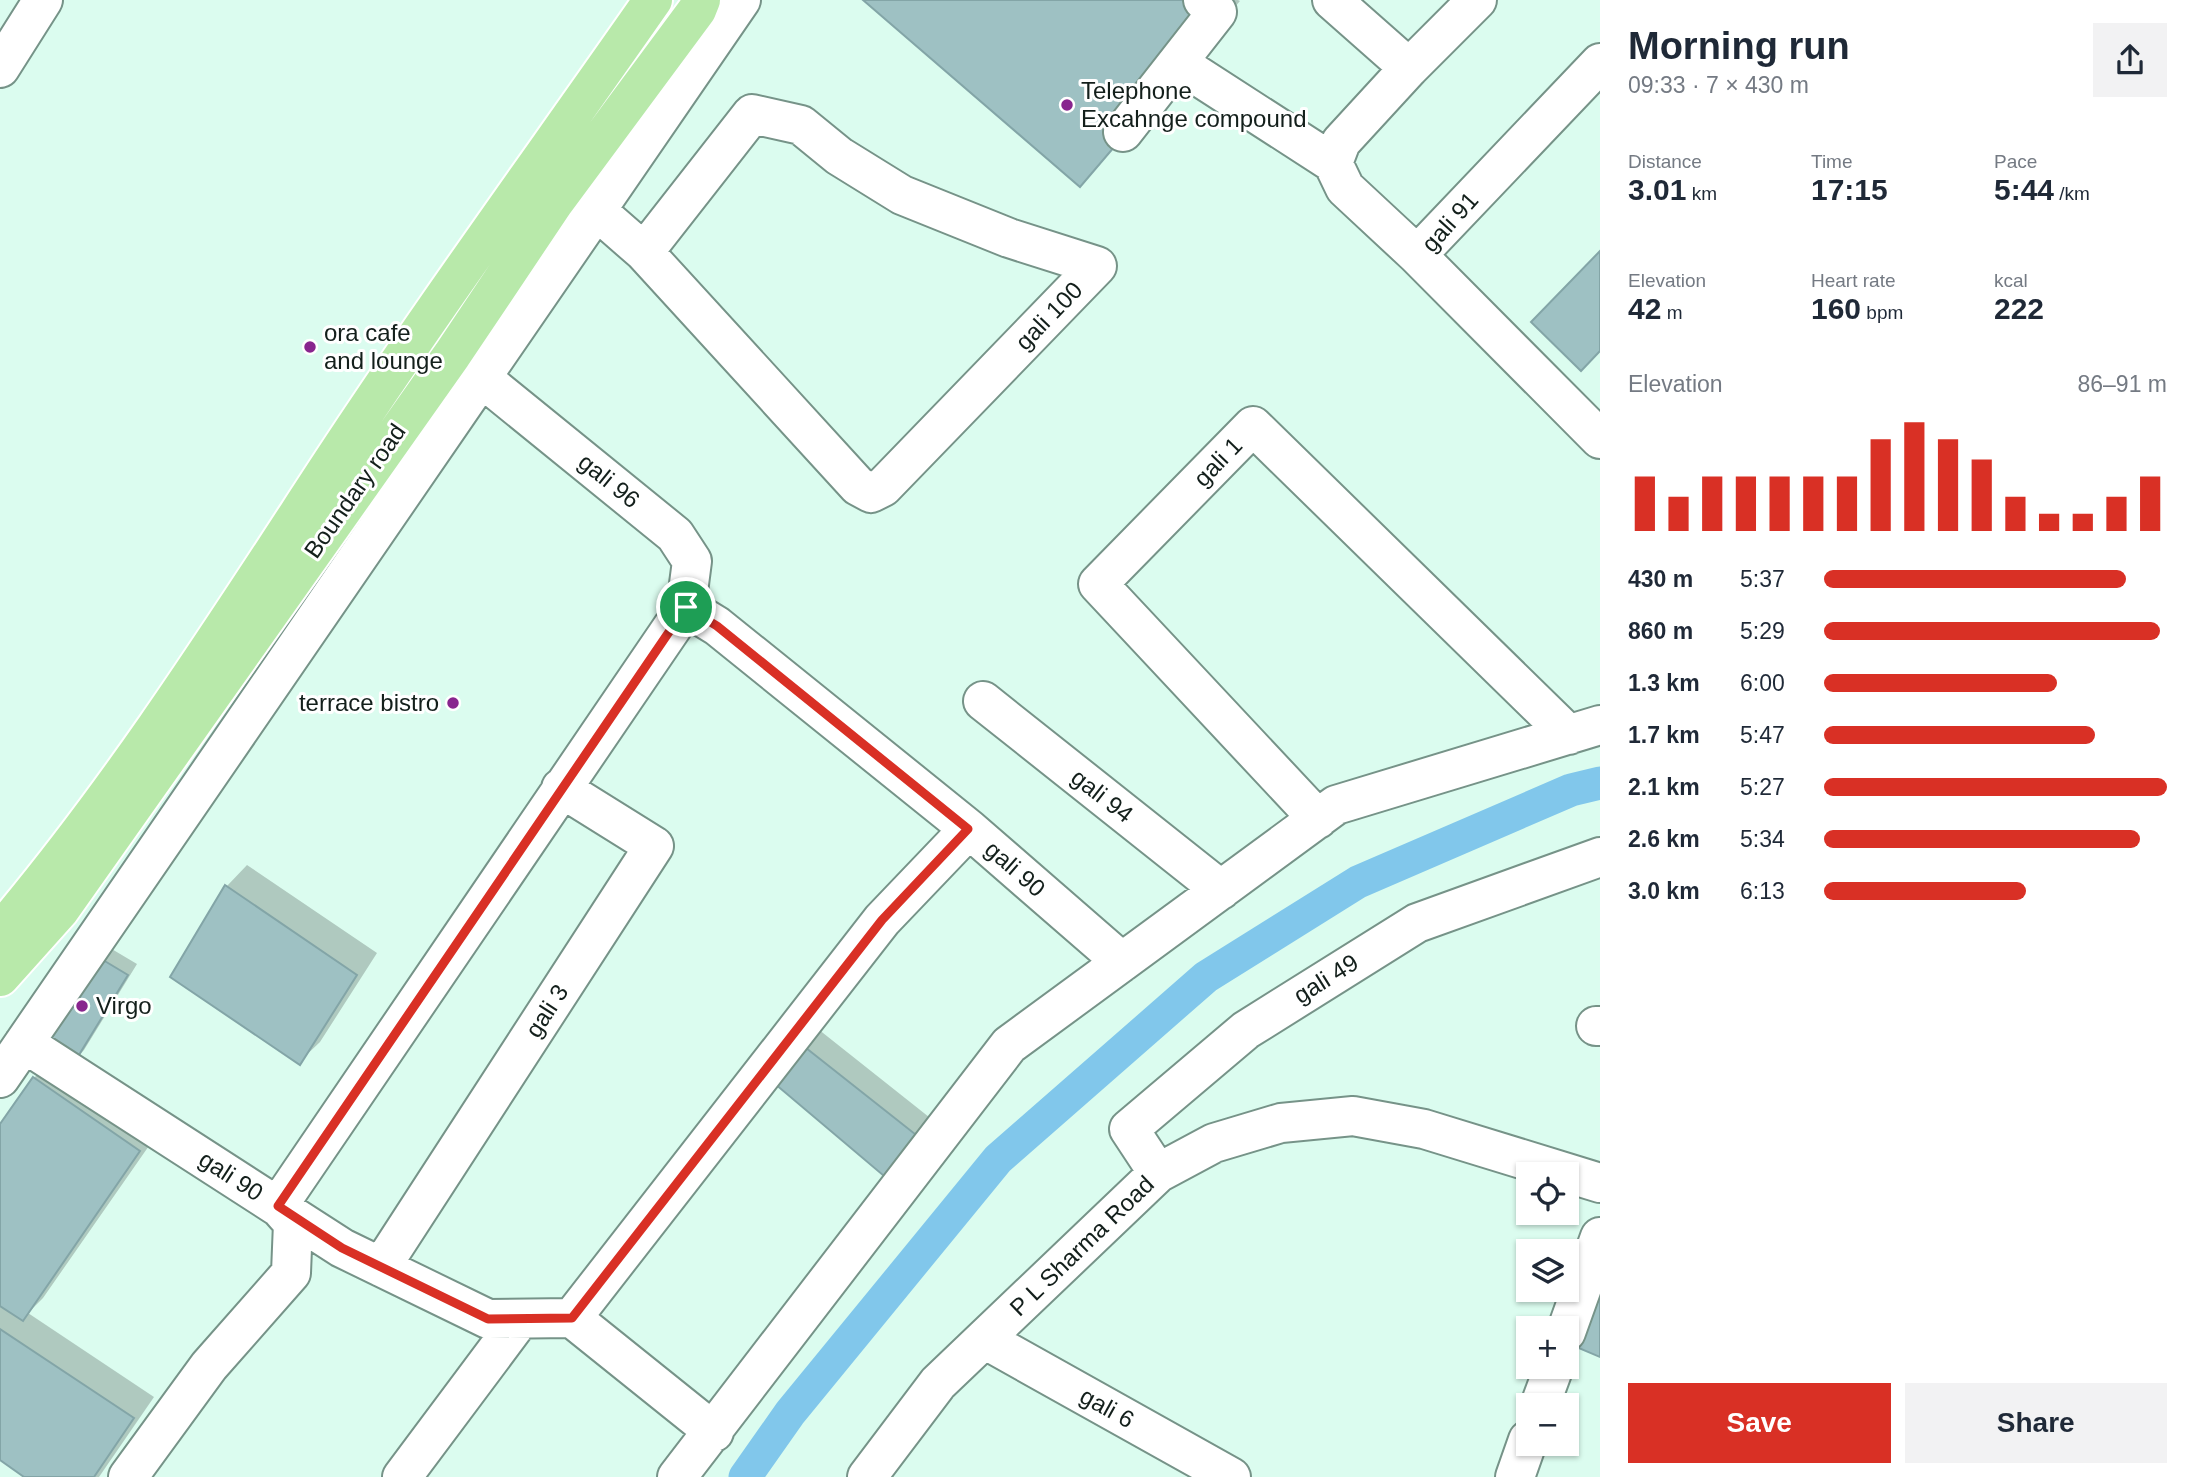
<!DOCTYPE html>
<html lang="en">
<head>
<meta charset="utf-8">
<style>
	:root { --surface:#fff; --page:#f2f2f3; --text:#1f2937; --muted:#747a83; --accent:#d93025 }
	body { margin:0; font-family:Arial,sans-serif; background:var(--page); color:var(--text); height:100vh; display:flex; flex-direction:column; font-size:26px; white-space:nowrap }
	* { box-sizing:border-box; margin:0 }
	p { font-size:23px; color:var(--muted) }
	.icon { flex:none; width:38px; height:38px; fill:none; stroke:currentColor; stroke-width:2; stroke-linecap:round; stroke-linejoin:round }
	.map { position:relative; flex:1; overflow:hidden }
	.drawer { display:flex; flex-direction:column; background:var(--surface); width:595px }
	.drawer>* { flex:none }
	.tools { position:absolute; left:1516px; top:1162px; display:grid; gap:14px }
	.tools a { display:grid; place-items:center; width:63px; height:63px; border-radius:0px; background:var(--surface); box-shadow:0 2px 5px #0004; font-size:35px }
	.pin { position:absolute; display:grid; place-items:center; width:60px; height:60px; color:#fff; margin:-30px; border:4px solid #fff; border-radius:50%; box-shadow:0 2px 7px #0007 }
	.round { display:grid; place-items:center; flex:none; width:74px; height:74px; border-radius:0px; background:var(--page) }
	.head { display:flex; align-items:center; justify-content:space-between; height:119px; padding:0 28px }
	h1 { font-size:38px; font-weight:700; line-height:52px }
	.stats { display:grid; grid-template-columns:repeat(3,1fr); gap:10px; height:119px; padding:7px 28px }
	.stats div { display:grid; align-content:center }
	.stats b { font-size:30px; font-weight:700 }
	.stats small { font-size:19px; font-weight:400 }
	.stats p { font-size:19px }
	.chart { height:196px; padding:14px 28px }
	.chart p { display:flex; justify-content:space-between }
	.chart svg { width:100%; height:126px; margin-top:7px; stroke:var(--accent); stroke-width:6 }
	.cta { display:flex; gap:14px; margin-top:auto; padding:14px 28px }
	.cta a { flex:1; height:80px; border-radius:0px; background:var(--accent); color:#fff; font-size:28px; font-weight:700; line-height:80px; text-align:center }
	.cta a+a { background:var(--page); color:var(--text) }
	ul { padding:0 28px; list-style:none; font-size:23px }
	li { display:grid; grid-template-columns:112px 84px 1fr; align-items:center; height:52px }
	li i { height:18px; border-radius:9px; background:var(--accent) }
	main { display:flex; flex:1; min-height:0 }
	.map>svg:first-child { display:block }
	.shadow { fill:#0003 }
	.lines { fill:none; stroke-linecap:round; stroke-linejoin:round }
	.canal { stroke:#81c7eb; stroke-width:33 }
	.building { fill:#9ec1c3; stroke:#83a5a7; stroke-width:2 }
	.minor-casing { stroke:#769388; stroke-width:42 }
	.major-casing { stroke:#fff; stroke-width:42 }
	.minor { stroke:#fff; stroke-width:38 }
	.major { stroke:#b8e9aa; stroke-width:38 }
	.route-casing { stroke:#fff; stroke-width:14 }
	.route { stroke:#d93025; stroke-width:9 }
	.poi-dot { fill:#88258e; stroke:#fff; stroke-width:2.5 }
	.labels { text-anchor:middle; stroke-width:6; stroke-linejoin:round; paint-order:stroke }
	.poi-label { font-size:24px; fill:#131f1b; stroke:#fff; text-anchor:start }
	.street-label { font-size:24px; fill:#131f1b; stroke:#fff }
</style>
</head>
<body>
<main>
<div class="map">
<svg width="1600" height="1477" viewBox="0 0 1600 1477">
	<rect width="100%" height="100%" fill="#dbfcef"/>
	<path class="shadow" d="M865,0H1238L1240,1L1080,185Z
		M247,865L377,953L320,1042L299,1062L227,886Z
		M105,945L137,964L84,1050L74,1061Z
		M818,1029L934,1121L899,1158L770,1078Z
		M55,1057L160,1130L43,1298L28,1313L154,1397L99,1477H27L0,1458V1127L34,1078Z"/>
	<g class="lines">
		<path class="canal" d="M745,1477L790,1413L998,1159L1206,977L1358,882L1571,790L1600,783"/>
	</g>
	<path class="building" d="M863,0H1189L1220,23L1080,187Z
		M1600,251V351L1581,371L1531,322Z
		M225,885L357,975L300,1065L170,977Z
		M93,954L128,975L74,1063L40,1042Z
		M801,1044L920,1138L884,1176L768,1078Z
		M33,1077L140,1151L23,1321L0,1306V1124Z
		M1600,1283V1357L1574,1346Z
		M0,1329L134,1418L94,1477H24L0,1460Z"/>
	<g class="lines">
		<defs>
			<path id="minor" d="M1332,0L1409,68L1477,0
				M1178,63L1333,163
				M1600,63L1417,255L1600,439
				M0,68L43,0
				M1409,68L1341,142L1333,163L1345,188L1417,255
				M1123,132L1217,12L1203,0
				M597,211L644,252L858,486L871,493L883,487L1097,266L1009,238L902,195L839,156L801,125L752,114L644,252
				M462,362L675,535L692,561L686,607
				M983,701L1221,890
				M1318,819L1098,584L1253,426L1569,735
				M1596,1026H1600
				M24,1043L342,1248L488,1319L572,1318L882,920L969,829L1122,962
				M0,1078L741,0
				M1158,1173L1129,1129L1246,1030L1417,923L1600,857
				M381,1267L654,846L561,788
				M572,1318L714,1432
				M1566,1332L1600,1237
				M984,1339L1231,1477
				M1540,1405L1554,1367
				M128,1477L209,1366L291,1273L293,1223L278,1206L686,607L717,626L969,829
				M402,1477L520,1319
				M677,1477L1009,1045L1336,805L1600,725
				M867,1477L938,1383L1158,1173L1214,1143L1281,1123L1353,1116L1424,1129L1600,1183
				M1515,1477L1528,1440"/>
			<path id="major" d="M0,932C123,787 226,624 330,465C433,308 545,155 653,0
				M0,977L60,910L452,355L554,203L697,10L701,0"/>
		</defs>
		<use href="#minor" class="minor-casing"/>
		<use href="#major" class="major-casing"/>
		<use href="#minor" class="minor"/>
		<use href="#major" class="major"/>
	</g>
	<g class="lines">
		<defs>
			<path id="route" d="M686,607L717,626L968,829L882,920L572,1318L488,1319L342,1248L278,1206Z"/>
		</defs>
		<use href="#route" class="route-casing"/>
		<use href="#route" class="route"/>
	</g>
	<g class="poi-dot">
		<circle cx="1067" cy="105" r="7"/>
		<circle cx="310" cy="347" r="7"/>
		<circle cx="453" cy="703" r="7"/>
		<circle cx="82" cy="1006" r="7"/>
	</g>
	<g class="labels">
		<g class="poi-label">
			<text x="1081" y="99">Telephone<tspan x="1081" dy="28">Excahnge compound</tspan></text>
			<text x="324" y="341">ora cafe<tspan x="324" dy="28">and lounge</tspan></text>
			<text x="439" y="711" text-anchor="end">terrace bistro</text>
			<text x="96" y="1014">Virgo</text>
		</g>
		<g class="street-label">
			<text transform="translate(1450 222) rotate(-48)" y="8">gali 91</text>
			<text transform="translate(1049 316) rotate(-46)" y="8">gali 100</text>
			<text transform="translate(1218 462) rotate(-46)" y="8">gali 1</text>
			<text transform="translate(609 481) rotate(39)" y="8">gali 96</text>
			<text transform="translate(355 491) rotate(-55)" y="8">Boundary road</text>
			<text transform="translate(1102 796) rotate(38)" y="8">gali 94</text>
			<text transform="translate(1015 869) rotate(41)" y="8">gali 90</text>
			<text transform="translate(1326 979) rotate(-32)" y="8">gali 49</text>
			<text transform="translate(547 1011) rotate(-57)" y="8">gali 3</text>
			<text transform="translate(231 1176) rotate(33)" y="8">gali 90</text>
			<text transform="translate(1082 1246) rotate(-44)" y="8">P L Sharma Road</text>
			<text transform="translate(1107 1408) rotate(29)" y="8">gali 6</text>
		</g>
	</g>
</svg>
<div class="tools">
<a><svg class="icon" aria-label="locate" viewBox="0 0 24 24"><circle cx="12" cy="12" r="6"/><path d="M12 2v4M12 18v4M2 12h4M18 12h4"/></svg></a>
<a><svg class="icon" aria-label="layers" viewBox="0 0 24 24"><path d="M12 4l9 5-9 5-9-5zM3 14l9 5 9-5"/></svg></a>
<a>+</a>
<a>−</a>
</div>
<div class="pin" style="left:686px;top:607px;background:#1e9e55"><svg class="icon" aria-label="arrive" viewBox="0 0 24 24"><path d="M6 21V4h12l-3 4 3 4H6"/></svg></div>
</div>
<section class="drawer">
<div class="head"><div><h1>Morning run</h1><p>09:33 · 7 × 430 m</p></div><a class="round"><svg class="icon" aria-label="share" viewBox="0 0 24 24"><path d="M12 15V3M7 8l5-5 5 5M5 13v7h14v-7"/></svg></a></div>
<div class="stats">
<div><p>Distance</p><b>3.01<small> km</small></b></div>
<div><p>Time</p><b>17:15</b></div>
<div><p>Pace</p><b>5:44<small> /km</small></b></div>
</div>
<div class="stats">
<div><p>Elevation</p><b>42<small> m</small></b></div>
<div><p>Heart rate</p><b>160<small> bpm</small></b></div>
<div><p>kcal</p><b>222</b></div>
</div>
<div class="chart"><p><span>Elevation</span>86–91 m</p>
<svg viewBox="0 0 160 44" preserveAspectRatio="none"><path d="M5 44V25M15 44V32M25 44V25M35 44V25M45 44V25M55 44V25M65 44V25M75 44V12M85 44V6M95 44V12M105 44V19M115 44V32M125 44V38M135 44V38M145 44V32M155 44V25"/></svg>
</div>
<ul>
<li><b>430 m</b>5:37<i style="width:88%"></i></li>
<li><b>860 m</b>5:29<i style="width:98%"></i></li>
<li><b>1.3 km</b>6:00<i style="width:68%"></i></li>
<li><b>1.7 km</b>5:47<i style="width:79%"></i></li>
<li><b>2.1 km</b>5:27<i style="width:100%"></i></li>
<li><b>2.6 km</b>5:34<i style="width:92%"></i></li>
<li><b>3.0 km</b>6:13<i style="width:59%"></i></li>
</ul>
<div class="cta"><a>Save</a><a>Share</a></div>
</section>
</main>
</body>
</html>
